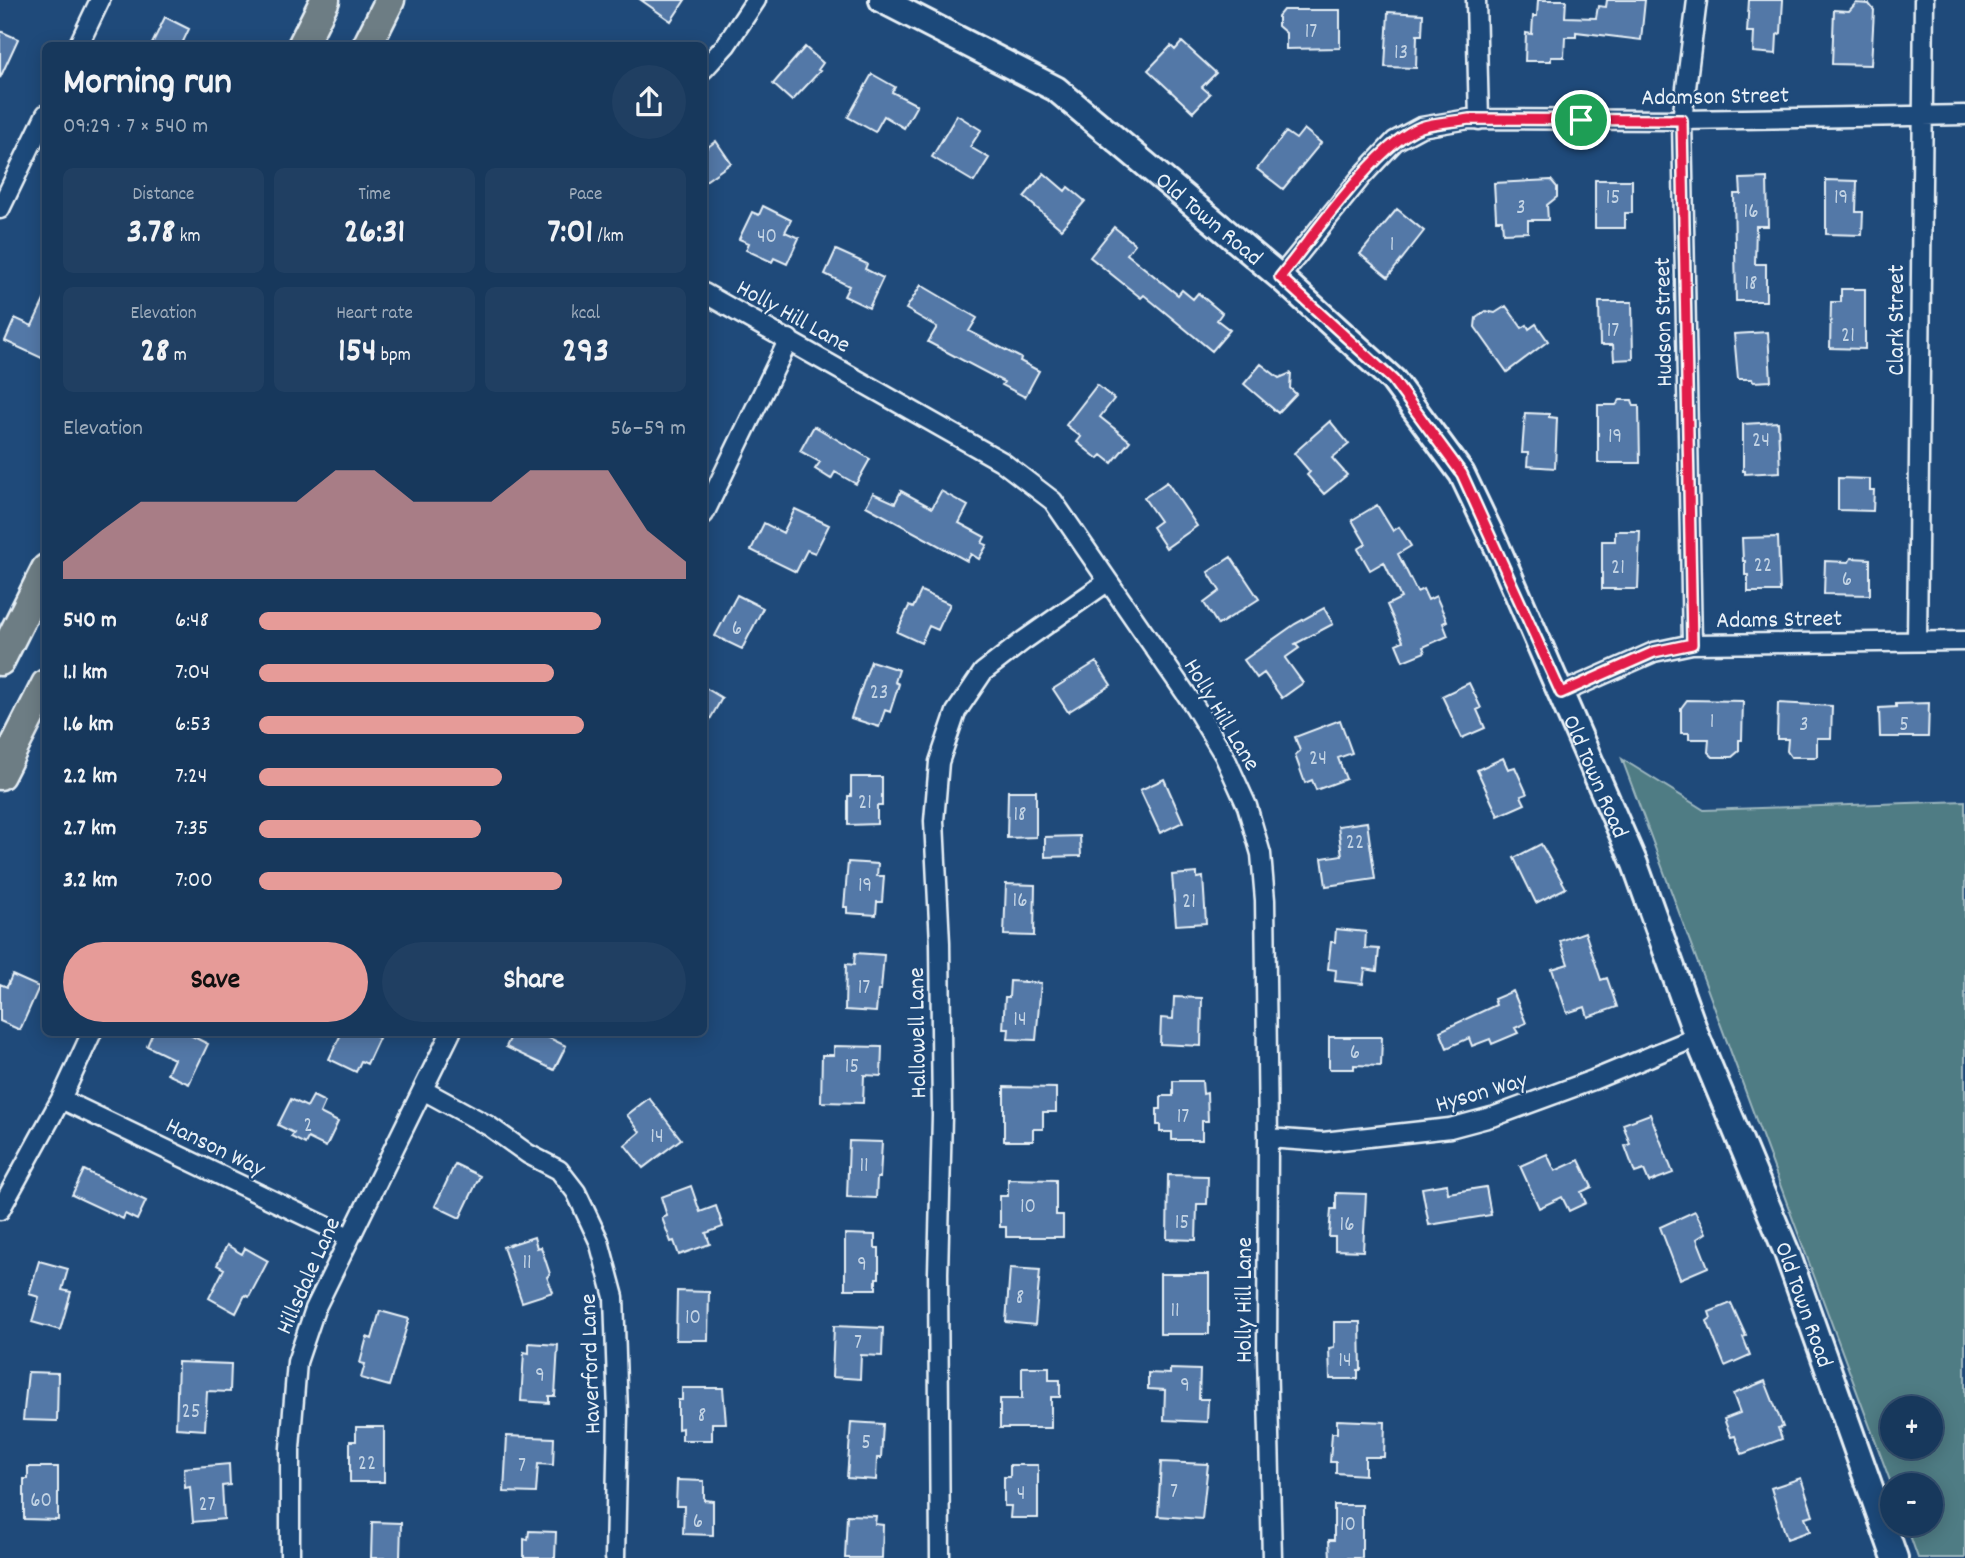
<!DOCTYPE html>
<html lang="en">
<head>
<meta charset="utf-8">
<style>
	:root { --surface:#17385c; --page:#203f62; --text:#f1f3f6; --muted:#9eacbb; --line:#365272; --accent:#e69b98 }
	body { margin:0; font-family:Dekko,sans-serif; background:var(--page); color:var(--text); height:100vh; display:flex; flex-direction:column; font-size:26px; white-space:nowrap }
	* { box-sizing:border-box; margin:0 }
	p { font-size:23px; color:var(--muted) }
	.icon { flex:none; width:38px; height:38px; fill:none; stroke:currentColor; stroke-width:2; stroke-linecap:round; stroke-linejoin:round }
	.map { position:relative; flex:1; overflow:hidden }
	.details { position:absolute; left:42px; top:42px; width:665px; height:994px; display:flex; flex-direction:column; background:var(--surface); border-radius:10px; box-shadow:0 4px 18px #0003,0 0 0 2px var(--line) }
	.details>* { flex:none }
	.tools { position:absolute; left:1880px; top:1396px; display:grid; gap:14px }
	.tools a { display:grid; place-items:center; width:63px; height:63px; border-radius:50%; background:var(--surface); box-shadow:0 4px 18px #0003,0 0 0 2px var(--line); font-size:35px }
	.pin { position:absolute; display:grid; place-items:center; width:60px; height:60px; color:#fff; margin:-30px; border:4px solid #fff; border-radius:50%; box-shadow:0 2px 7px #0007 }
	.round { display:grid; place-items:center; flex:none; width:74px; height:74px; border-radius:37px; background:var(--page) }
	.headline { display:flex; align-items:center; justify-content:space-between; height:119px; padding:0 21px }
	h1 { font-size:38px; font-weight:800; line-height:52px }
	.stats { display:grid; grid-template-columns:repeat(3,1fr); gap:10px; height:119px; padding:7px 21px }
	.stats div { display:grid; align-content:center; border-radius:10px; background:var(--page); text-align:center }
	.stats b { font-size:35px; font-weight:800 }
	.stats small { font-size:19px; font-weight:400 }
	.stats p { font-size:19px }
	.chart { height:196px; padding:14px 21px }
	.chart p { display:flex; justify-content:space-between }
	.chart svg { width:100%; height:126px; margin-top:7px; fill:var(--accent); opacity:.7 }
	.cta { display:flex; gap:14px; margin-top:auto; padding:14px 21px }
	.cta a { flex:1; height:80px; border-radius:42px; background:var(--accent); color:#111; font-size:28px; font-weight:800; line-height:80px; text-align:center }
	.cta a+a { background:var(--page); color:var(--text) }
	ul { padding:0 21px; list-style:none; font-size:23px }
	li { display:grid; grid-template-columns:112px 84px 1fr; align-items:center; height:52px }
	li i { height:18px; border-radius:9px; background:var(--accent) }
	.map>svg:first-child { display:block }
	.green { fill:#507c84; stroke:#9cb6be; stroke-width:2; fill-rule:evenodd }
	.building { fill:#5278a7; stroke:#e8f1f8; stroke-width:2 }
	.lines { fill:none; stroke-linecap:round; stroke-linejoin:round }
	.minor-casing { stroke:#e8f1f8; stroke-width:23 }
	.secondary-casing { stroke:#e8f1f8; stroke-width:30 }
	.trunk-casing { stroke:#e8f1f8; stroke-width:33 }
	.minor { stroke:#1f4a7a; stroke-width:18 }
	.secondary { stroke:#1f4a7a; stroke-width:24 }
	.trunk { stroke:#6d7d84; stroke-width:28 }
	.route-casing { stroke:#fff; stroke-width:14 }
	.route { stroke:#e11d48; stroke-width:9 }
	.labels { text-anchor:middle; stroke-width:5; stroke-linejoin:round; paint-order:stroke }
	.number-label { font-size:21px; fill:#c2d3e4 }
	.street-label { font-size:24px; fill:#e8f1f8; stroke:#1f4a7a }
</style>
</head>
<body>
<div class="map">
<svg width="1965" height="1558" viewBox="0 0 1965 1558">
	<rect width="100%" height="100%" fill="#1f4a7a"/>
	<filter id="ink" filterUnits="userSpaceOnUse"><feTurbulence type="fractalNoise" baseFrequency=".0143" numOctaves="2"/><feDisplacementMap in="SourceGraphic" scale="14" xChannelSelector="R" yChannelSelector="G"/><feConvolveMatrix kernelMatrix="1 2 1 2 8 2 1 2 1" color-interpolation-filters="sRGB"/></filter>
	<g filter="url(#ink)">
		<path class="green" d="M1622,759L1704,810L1965,801V1558H1918L1906,1524H1930V1486H1892ZM1892,1409H1930V1447H1892Z"/>
		<path class="building" d="M641,0H685L671,21Z
			M1538,0H1566L1565,17L1596,18L1598,6L1606,7L1607,0H1645L1641,40L1576,32V37H1565L1564,57H1551V61H1525L1526,33L1532,34L1533,16H1537Z
			M1749,0H1783L1781,33L1777,35L1776,54L1753,52L1754,32H1747Z
			M1856,3L1869,4L1874,10L1871,65L1832,64L1834,10L1849,11Z
			M1283,10H1340V48L1286,49V33L1278,26V16Z
			M1388,12L1423,14L1422,35H1417L1416,68L1385,67Z
			M165,17L189,29L181,46H151Z
			M0,31L18,39L0,78Z
			M1182,42L1216,73L1202,87L1210,94L1193,112L1148,70L1171,46L1175,50Z
			M805,47L823,63L818,70L820,71L792,101L773,84Z
			M872,74L895,87L892,92L917,105L904,128L884,116L875,132L848,117Z
			M957,115L981,130L970,147L989,158L974,182L932,157Z
			M1304,129L1321,143L1283,189L1257,169L1286,132L1296,139Z
			M716,141L731,163L704,182V150Z
			M1044,173L1065,191L1068,187L1085,201L1061,229L1024,197Z
			M1767,178L1768,226H1756L1755,264H1766V301H1736L1734,194H1741L1740,179Z
			M1551,180L1557,187V197L1547,205L1548,220H1528V232L1503,233L1502,220H1496V217L1494,183Z
			M1595,180H1632V213H1625V228H1595Z
			M1826,180L1857,181L1856,212H1863L1862,235L1826,234Z
			M763,206L791,220L785,232L799,238L787,264L774,258L772,262L746,250L749,243L739,239L752,212L759,215Z
			M1397,209L1424,231L1388,277L1360,254Z
			M1114,227L1135,244L1127,254L1178,295L1182,290L1193,299L1198,293L1222,313L1217,320L1230,330L1212,351L1144,295L1141,298L1090,257Z
			M836,250L867,264L865,269L883,278L869,308L844,296L849,286L825,274Z
			M921,285L977,318L969,331L1021,358L1020,361L1039,371L1025,397L1002,385L1004,382L928,342L937,327L906,309Z
			M1841,289H1865V349L1830,348L1831,302H1841Z
			M46,296V360L5,341L15,318L32,326Z
			M1599,302H1632L1633,359L1614,360L1613,345H1600Z
			M1506,306L1522,328L1527,325L1529,329L1536,324L1548,341L1507,372L1475,327L1476,318L1486,311L1495,313Z
			M1768,332L1771,381L1753,382L1752,379H1738L1734,334Z
			M1261,364L1279,378L1291,373L1290,388L1296,394L1278,413L1244,384Z
			M1097,385L1114,399L1100,417L1130,441L1112,463L1102,455L1098,459L1077,442L1081,437L1066,425Z
			M1620,400H1632L1634,406H1639L1640,463H1598V405H1616Z
			M1525,413L1549,414V417L1557,418L1555,468L1527,466L1528,453H1522Z
			M1330,421L1349,444L1332,458L1347,475L1324,494L1307,475L1310,472L1294,453Z
			M1778,422L1780,472L1745,474V471H1743V424Z
			M814,426L870,459L856,484L835,472L831,479L815,469L820,462L800,451Z
			M1838,478L1870,479V490H1874L1873,511L1838,510Z
			M1167,482L1197,526L1166,548L1152,527L1160,521L1144,498Z
			M901,491L932,508L941,491L968,506L959,523L985,537L982,543L987,545L979,559L971,554L967,561L866,506L873,493L895,503Z
			M1377,505L1393,531L1399,527L1411,546L1398,554L1417,592L1423,589L1428,600L1436,596L1447,621L1443,623L1448,636L1423,647L1425,652L1403,661L1396,644L1403,641L1387,605L1401,598L1384,562L1370,570L1358,549L1366,544L1352,520Z
			M795,509L829,525L815,553L807,550L796,572L751,550L764,523L783,533Z
			M1615,531H1640L1638,589H1602V541H1615Z
			M1778,537L1780,592H1748V575H1745V561H1743L1742,538Z
			M1231,557L1259,599L1218,625L1204,603L1220,591L1208,572Z
			M1851,558L1870,559V595L1824,594L1825,561L1849,562Z
			M921,591L950,604L938,630L929,626L921,643L897,632L909,606L913,608Z
			M737,595L763,608L742,649L715,636Z
			M1324,608L1333,624L1295,644L1299,648L1285,658L1303,683L1282,698L1264,673L1257,678L1244,660L1295,624Z
			M871,661L899,670L895,682L899,684L890,712L885,710L879,727L851,718Z
			M1096,662L1111,685L1068,712L1053,689Z
			M1469,683L1481,708L1477,710L1485,728L1462,738L1442,696Z
			M704,687L722,698L704,730Z
			M1687,700L1743,701L1742,740H1739V751L1732,757H1713L1708,752L1709,739H1689V733H1681V708Z
			M1778,703L1832,706L1831,738H1817V757H1791L1787,751L1788,739H1777Z
			M1929,703L1928,737H1880L1879,708L1896,707V704Z
			M1340,720L1352,753L1338,758L1346,779L1316,790L1312,780L1305,783L1295,755L1300,751L1295,737Z
			M1503,758L1508,769L1515,767L1527,794L1521,796L1525,804L1498,816L1477,770Z
			M851,777H882V806H877V824L848,825V796H851Z
			M1164,779L1183,822L1160,833L1140,790Z
			M1008,791H1036V837L1007,838Z
			M1367,822L1375,879L1326,886L1322,858L1342,855L1338,826Z
			M1080,836L1081,856L1045,857V837Z
			M1541,844L1566,888L1536,903L1514,858Z
			M848,862L878,864L877,876H884L882,902H877L876,915L847,913V907H844Z
			M1197,873V878L1203,877L1206,923L1176,925L1172,875Z
			M1006,884L1035,885L1034,936L1004,935Z
			M1336,929L1366,932L1365,948L1379,949L1377,971L1365,969L1363,984L1335,981L1336,970L1328,969L1331,942H1335Z
			M1585,932L1601,980L1607,978L1617,1007L1588,1017L1585,1007L1567,1013L1552,969L1568,964L1560,941Z
			M855,953L884,955L881,990H878L876,1012L845,1010L846,964L854,965Z
			M12,975L39,987L20,1030L0,1021V984L7,987Z
			M1010,981L1041,983L1036,1040L1008,1039L1009,1029H1003L1005,997H1009Z
			M1513,991L1526,1023L1515,1028L1518,1033L1492,1044L1490,1039L1472,1046L1469,1038L1447,1048L1440,1031L1496,1005L1494,999Z
			M1174,997L1202,998L1201,1046L1160,1044L1161,1018L1173,1019Z
			M153,1032H184L208,1044L189,1084L167,1074L174,1059L147,1046Z
			M342,1032H368L379,1038L367,1064L361,1061L356,1072L329,1059Z
			M513,1032H537L566,1046L554,1070L506,1047Z
			M1329,1037H1382L1381,1066L1354,1065V1069H1329Z
			M834,1046L882,1047L881,1076L864,1075L863,1103L821,1102L822,1055H834Z
			M1173,1081H1202L1203,1094L1207,1093L1208,1121H1202V1140H1172V1132H1160V1125H1157V1109H1161V1096H1173Z
			M1004,1087L1056,1088V1112H1043V1129H1033V1141H1004Z
			M313,1096L325,1102L320,1113L338,1122L326,1147L308,1138L305,1144L291,1137L294,1133L278,1125L291,1099L307,1107Z
			M649,1098L681,1139L643,1168L625,1145L640,1132L627,1115Z
			M1650,1114L1673,1173L1649,1182L1644,1170L1635,1173L1625,1146L1630,1144L1623,1124Z
			M849,1141L882,1142L880,1178H877L876,1198L847,1197Z
			M1547,1154L1555,1171L1579,1160L1592,1187L1581,1192L1586,1203L1569,1211L1562,1197L1539,1208L1520,1166Z
			M455,1164L480,1176L460,1218L435,1206Z
			M84,1170L146,1201L137,1220L125,1214L123,1219L72,1195Z
			M1168,1175L1208,1176L1207,1204H1197L1196,1240L1167,1239Z
			M1008,1179L1056,1180V1215H1063V1237H1006V1227H1000V1196H1008Z
			M1447,1184L1448,1193L1486,1187L1491,1215L1429,1225L1422,1188Z
			M691,1186L700,1212L716,1206L723,1227L706,1233L710,1244L679,1255L674,1241L671,1242L662,1218L667,1216L661,1197Z
			M1336,1193L1366,1194L1363,1251L1335,1250V1237H1329L1331,1209H1336Z
			M1695,1211L1706,1233L1697,1239L1708,1267L1680,1279L1660,1227Z
			M845,1234L875,1235V1248H879V1278H876V1289H845Z
			M534,1237L537,1248L541,1247L550,1274L547,1277L553,1292L522,1302L503,1247Z
			M227,1245L242,1254L245,1248L268,1261L249,1297L245,1295L236,1313L209,1298L224,1269L217,1265Z
			M39,1261L68,1269L62,1290L71,1292L60,1330L32,1322L39,1297L29,1294Z
			M1010,1268L1040,1270L1035,1325L1006,1322Z
			M1160,1274H1209V1334H1160Z
			M677,1291L709,1292L708,1340H676Z
			M1731,1303L1746,1336L1743,1337L1750,1355L1725,1366L1707,1321L1711,1318L1709,1312Z
			M380,1311L409,1319L389,1386L361,1378L365,1364L360,1363L367,1337L372,1339Z
			M1334,1322H1360L1361,1370H1358V1379H1330L1329,1348L1334,1347Z
			M834,1326L883,1328L882,1356L861,1355L860,1379L832,1377Z
			M529,1343L558,1345L555,1396H549V1403L521,1401L524,1352L529,1353Z
			M178,1362L231,1364L230,1392L207,1391L205,1430L176,1428Z
			M1022,1367H1049V1380H1060V1397H1051V1428H1000V1399H1022Z
			M1170,1369L1200,1370L1199,1399H1208L1207,1422L1164,1420L1165,1390L1148,1389V1373L1170,1374Z
			M28,1372L58,1373L57,1421L23,1420Z
			M1765,1381L1783,1427L1778,1428L1782,1439L1742,1454L1735,1436L1731,1437L1724,1419L1740,1413L1733,1394Z
			M682,1388H723L726,1423H712V1440H682V1428L678,1429V1400H682Z
			M1337,1420L1385,1422L1384,1457H1365V1475L1336,1473V1462H1330L1332,1433H1337Z
			M851,1422L883,1424L881,1458H877L876,1480L847,1478Z
			M356,1427H384V1482H350V1441H356Z
			M507,1436L554,1438L553,1465L538,1464L536,1493L504,1492Z
			M1161,1462L1208,1464L1202,1519L1158,1516Z
			M229,1464L230,1485L222,1486L224,1519L193,1522L190,1487L185,1488L184,1468Z
			M1010,1465H1038V1518H1010L1011,1506H1004V1477H1010Z
			M28,1467H58V1520L24,1519V1479H28Z
			M1801,1478L1813,1515L1805,1517L1810,1531L1787,1539L1771,1488Z
			M677,1480L704,1481V1500L713,1501V1535L683,1534L684,1506H676Z
			M1334,1505H1362V1558H1330L1329,1540H1334Z
			M847,1515L876,1516L875,1524L883,1525L882,1558H845Z
			M372,1522L401,1523L400,1558H371Z
			M529,1531L556,1532L555,1558H524V1539L528,1540Z"/>
		<g class="lines">
			<defs>
				<path id="minor" d="M1476,0L1479,120
					M78,46L100,0
					M704,69L726,45L756,0
					M0,209L46,114
					M1280,277L1362,176L1395,141L1421,127L1469,119L1682,120L1965,115
					M704,293L1001,461L1053,501L1195,707L1224,755L1247,806L1261,854L1265,900L1268,1138L1267,1352L1272,1558
					M704,514L789,339
					M1917,641L1924,0
					M1692,644L1682,120L1697,0
					M1561,693L1654,652L1692,644L1965,641
					M423,1090L489,1126L528,1154L559,1170L576,1192L599,1241L614,1297L618,1413L615,1558
					M61,1099L349,1237
					M1268,1138L1323,1142L1450,1128L1495,1116L1593,1080L1697,1037
					M0,1210L61,1099L92,1032
					M290,1558V1448L297,1362L315,1309L451,1032
					M940,1558L938,1273L942,1116L940,943L934,821L939,762L956,712L983,672L1023,641L1107,582"/>
				<g id="secondary">
					<path id="s1" d="M882,0L1056,89L1280,277L1393,380L1462,474L1497,547L1635,864L1697,1037L1787,1253L1895,1558"/>
				</g>
				<path id="trunk" d="M302,46L325,0
					M367,46L390,0
					M0,661L46,569
					M0,775L46,684"/>
			</defs>
			<use href="#minor" class="minor-casing"/>
			<use href="#secondary" class="secondary-casing"/>
			<use href="#trunk" class="trunk-casing"/>
			<use href="#minor" class="minor"/>
			<use href="#secondary" class="secondary"/>
			<use href="#trunk" class="trunk"/>
		</g>
	</g>
	<g class="lines" filter="url(#ink)">
		<defs>
			<path id="route" d="M1469,119L1682,120L1692,644L1654,652L1561,693L1462,474L1393,380L1280,277C1311,239 1378,142 1421,127C1436,122 1454,122 1469,119Z"/>
		</defs>
		<use href="#route" class="route-casing"/>
		<use href="#route" class="route"/>
	</g>
	<g class="labels">
		<g class="number-label">
			<text x="1311" y="37">17</text>
			<text x="1401" y="58">13</text>
			<text x="1613" y="203">15</text>
			<text x="1841" y="203">19</text>
			<text x="1521" y="213">3</text>
			<text x="1751" y="217">16</text>
			<text x="767" y="242">40</text>
			<text x="1392" y="250">1</text>
			<text x="1751" y="289">18</text>
			<text x="1613" y="336">17</text>
			<text x="1848" y="341">21</text>
			<text x="1615" y="442">19</text>
			<text x="1761" y="446">24</text>
			<text x="1763" y="571">22</text>
			<text x="1618" y="573">21</text>
			<text x="1847" y="585">6</text>
			<text x="737" y="634">6</text>
			<text x="879" y="698">23</text>
			<text x="1712" y="727">1</text>
			<text x="1804" y="730">3</text>
			<text x="1904" y="730">5</text>
			<text x="1318" y="764">24</text>
			<text x="865" y="808">21</text>
			<text x="1020" y="820">18</text>
			<text x="1355" y="848">22</text>
			<text x="865" y="891">19</text>
			<text x="1020" y="906">16</text>
			<text x="1189" y="907">21</text>
			<text x="864" y="993">17</text>
			<text x="1020" y="1025">14</text>
			<text x="1355" y="1058">6</text>
			<text x="852" y="1072">15</text>
			<text x="1183" y="1122">17</text>
			<text x="308" y="1131">2</text>
			<text x="657" y="1142">14</text>
			<text x="864" y="1171">11</text>
			<text x="1028" y="1212">10</text>
			<text x="1182" y="1228">15</text>
			<text x="1347" y="1230">16</text>
			<text x="527" y="1268">11</text>
			<text x="862" y="1270">9</text>
			<text x="1020" y="1303">8</text>
			<text x="1175" y="1316">11</text>
			<text x="693" y="1323">10</text>
			<text x="858" y="1348">7</text>
			<text x="1345" y="1366">14</text>
			<text x="540" y="1381">9</text>
			<text x="1185" y="1391">9</text>
			<text x="191" y="1417">25</text>
			<text x="702" y="1421">8</text>
			<text x="866" y="1448">5</text>
			<text x="367" y="1469">22</text>
			<text x="522" y="1471">7</text>
			<text x="1174" y="1497">7</text>
			<text x="1021" y="1499">4</text>
			<text x="41" y="1506">60</text>
			<text x="207" y="1510">27</text>
			<text x="698" y="1527">6</text>
			<text x="1348" y="1530">10</text>
		</g>
		<g class="street-label">
			<text transform="translate(1715 95) rotate(-1)" y="8">Adamson Street</text>
			<text dy="8" stroke="none"><textPath href="#s1" startOffset="396">Old Town Road</textPath></text>
			<text transform="translate(794 315) rotate(29)" y="8">Holly Hill Lane</text>
			<text transform="translate(1895 320) rotate(-90)" y="8">Clark Street</text>
			<text transform="translate(1662 322) rotate(-91)" y="8">Hudson Street</text>
			<text transform="translate(1779 618) rotate(-1)" y="8">Adams Street</text>
			<text transform="translate(1223 714) rotate(59)" y="8">Holly Hill Lane</text>
			<text dy="8" stroke="none"><textPath href="#s1" startOffset="1088">Old Town Road</textPath></text>
			<text transform="translate(916 1033) rotate(-91)" y="8">Hallowell Lane</text>
			<text transform="translate(1481 1091) rotate(-16)" y="8">Hyson Way</text>
			<text transform="translate(216 1146) rotate(26)" y="8">Hanson Way</text>
			<text transform="translate(307 1275) rotate(-66)" y="8">Hillsdale Lane</text>
			<text transform="translate(1243 1300) rotate(-90)" y="8">Holly Hill Lane</text>
			<text dy="8" stroke="none"><textPath href="#s1" startOffset="1656">Old Town Road</textPath></text>
			<text transform="translate(589 1364) rotate(-92)" y="8">Haverford Lane</text>
		</g>
	</g>
</svg>
<div class="tools">
<a>+</a>
<a>−</a>
</div>
<div class="pin" style="left:1581px;top:120px;background:#1e9e55"><svg class="icon" aria-label="arrive" viewBox="0 0 24 24"><path d="M6 21V4h12l-3 4 3 4H6"/></svg></div>
<section class="details">
<div class="headline"><div><h1>Morning run</h1><p>09:29 · 7 × 540 m</p></div><a class="round"><svg class="icon" aria-label="share" viewBox="0 0 24 24"><path d="M12 15V3M7 8l5-5 5 5M5 13v7h14v-7"/></svg></a></div>
<div class="stats">
<div><p>Distance</p><b>3.78<small> km</small></b></div>
<div><p>Time</p><b>26:31</b></div>
<div><p>Pace</p><b>7:01<small> /km</small></b></div>
</div>
<div class="stats">
<div><p>Elevation</p><b>28<small> m</small></b></div>
<div><p>Heart rate</p><b>154<small> bpm</small></b></div>
<div><p>kcal</p><b>293</b></div>
</div>
<div class="chart"><p><span>Elevation</span>56–59 m</p>
<svg viewBox="0 0 160 44" preserveAspectRatio="none"><path d="M0 44V38L10 27L20 17L30 17L40 17L50 17L60 17L70 6L80 6L90 17L100 17L110 17L120 6L130 6L140 6L150 27L160 38V44z"/></svg>
</div>
<ul>
<li><b>540 m</b>6:48<i style="width:80%"></i></li>
<li><b>1.1 km</b>7:04<i style="width:69%"></i></li>
<li><b>1.6 km</b>6:53<i style="width:76%"></i></li>
<li><b>2.2 km</b>7:24<i style="width:57%"></i></li>
<li><b>2.7 km</b>7:35<i style="width:52%"></i></li>
<li><b>3.2 km</b>7:00<i style="width:71%"></i></li>
</ul>
<div class="cta"><a>Save</a><a>Share</a></div>
</section>
</div>
</body>
</html>
